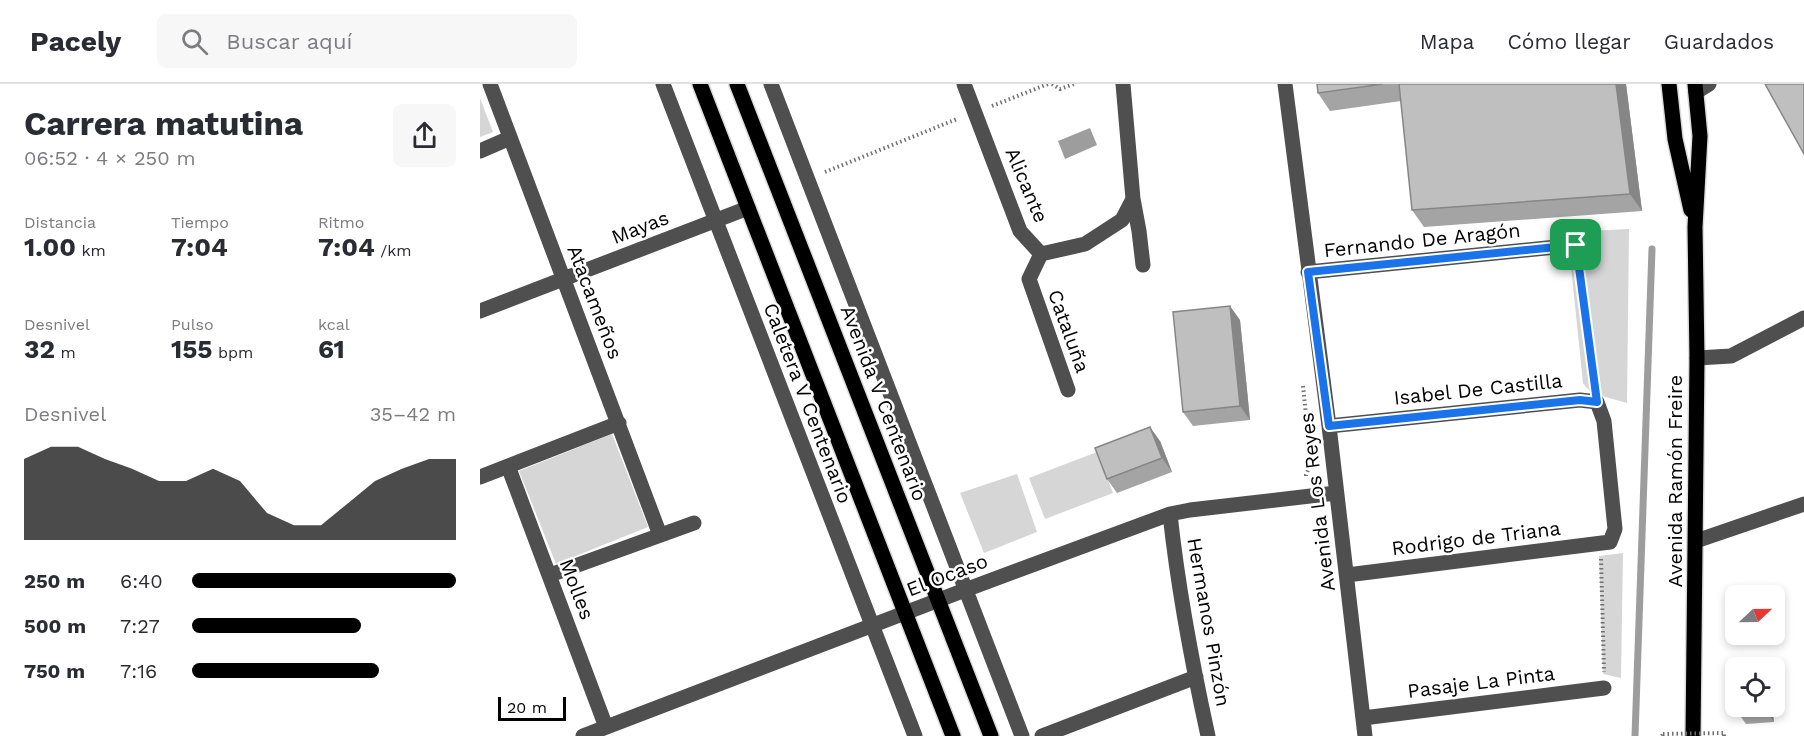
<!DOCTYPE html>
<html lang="es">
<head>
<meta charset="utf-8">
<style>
	:root { --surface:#fff; --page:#f7f7f7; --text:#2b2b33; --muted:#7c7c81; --line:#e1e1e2; --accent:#000 }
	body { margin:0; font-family:"Work Sans",sans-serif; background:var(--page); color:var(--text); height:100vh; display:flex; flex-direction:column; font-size:22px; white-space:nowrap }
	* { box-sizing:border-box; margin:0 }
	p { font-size:20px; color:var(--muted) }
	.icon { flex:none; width:33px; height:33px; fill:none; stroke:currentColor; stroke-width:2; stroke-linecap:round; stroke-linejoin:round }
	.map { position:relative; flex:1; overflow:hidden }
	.side { display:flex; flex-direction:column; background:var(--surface); width:480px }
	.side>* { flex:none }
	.needle { width:39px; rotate:68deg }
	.fabs { position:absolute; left:1245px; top:501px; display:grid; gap:12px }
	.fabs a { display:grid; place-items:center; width:60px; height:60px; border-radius:9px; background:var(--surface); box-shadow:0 3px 9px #0003; font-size:30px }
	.scale { position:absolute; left:18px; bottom:15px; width:68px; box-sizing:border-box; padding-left:6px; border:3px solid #000; border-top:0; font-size:16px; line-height:21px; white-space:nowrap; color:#000; -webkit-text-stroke:4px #fff; paint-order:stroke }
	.pin { position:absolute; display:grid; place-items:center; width:51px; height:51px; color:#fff; margin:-26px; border-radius:12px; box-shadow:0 3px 9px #0006 }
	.round { display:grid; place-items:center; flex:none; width:63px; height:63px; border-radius:9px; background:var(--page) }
	.head { display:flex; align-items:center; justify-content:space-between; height:102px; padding:0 24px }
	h1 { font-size:33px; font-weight:700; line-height:45px }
	.metrics { display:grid; grid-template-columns:repeat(3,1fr); gap:9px; height:102px; padding:6px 24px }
	.metrics div { display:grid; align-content:center }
	.metrics b { font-size:26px; font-weight:700 }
	.metrics small { font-size:16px; font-weight:400 }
	.metrics p { font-size:16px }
	.chart { height:168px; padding:12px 24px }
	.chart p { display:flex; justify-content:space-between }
	.chart svg { width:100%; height:108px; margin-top:6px; fill:var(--accent); opacity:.7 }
	ul { padding:0 24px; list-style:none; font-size:20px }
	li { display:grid; grid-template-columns:96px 72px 1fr; align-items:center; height:45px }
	li i { height:15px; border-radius:8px; background:var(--accent) }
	header { display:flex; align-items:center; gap:36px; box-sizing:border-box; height:84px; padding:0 30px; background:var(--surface); border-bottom:2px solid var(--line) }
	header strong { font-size:28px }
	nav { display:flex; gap:33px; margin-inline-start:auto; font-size:21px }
	.search { width:420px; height:54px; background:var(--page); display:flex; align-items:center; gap:15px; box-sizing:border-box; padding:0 21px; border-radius:9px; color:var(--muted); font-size:22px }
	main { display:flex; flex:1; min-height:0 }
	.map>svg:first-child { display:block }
	.green { fill:#d6d6d6 }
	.water { fill:#9d9d9d }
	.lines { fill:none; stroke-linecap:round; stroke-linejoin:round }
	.stream { stroke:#9d9d9d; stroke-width:7 }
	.major-casing { stroke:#dbdbdb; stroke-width:18 }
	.path { stroke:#717171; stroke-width:4; stroke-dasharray:1.5 3; stroke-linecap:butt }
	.minor { stroke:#4f4f4f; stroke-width:15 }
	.major { stroke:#000; stroke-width:15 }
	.path-bridge { stroke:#717171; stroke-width:4; stroke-dasharray:1.5 3; stroke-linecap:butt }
	.wall { fill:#a4a4a4 }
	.shaded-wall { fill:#868686 }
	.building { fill:#bfbfbf; stroke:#868686; stroke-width:1.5 }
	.route-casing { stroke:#fff; stroke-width:12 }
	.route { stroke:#1a73e8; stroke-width:8 }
	.labels { text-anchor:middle; stroke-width:5; stroke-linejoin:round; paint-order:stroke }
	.street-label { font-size:20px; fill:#000; stroke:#fff }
</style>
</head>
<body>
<header>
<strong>Pacely</strong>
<div class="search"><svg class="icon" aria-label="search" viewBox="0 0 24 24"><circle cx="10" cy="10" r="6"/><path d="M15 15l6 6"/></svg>Buscar aquí</div>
<nav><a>Mapa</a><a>Cómo llegar</a><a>Guardados</a></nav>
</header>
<main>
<section class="side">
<div class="head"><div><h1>Carrera matutina</h1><p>06:52 · 4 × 250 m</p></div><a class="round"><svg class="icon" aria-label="share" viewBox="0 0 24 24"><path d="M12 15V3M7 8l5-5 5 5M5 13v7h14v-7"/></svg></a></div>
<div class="metrics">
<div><p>Distancia</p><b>1.00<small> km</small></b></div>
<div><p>Tiempo</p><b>7:04</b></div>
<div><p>Ritmo</p><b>7:04<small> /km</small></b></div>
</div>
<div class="metrics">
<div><p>Desnivel</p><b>32<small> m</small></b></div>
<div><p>Pulso</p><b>155<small> bpm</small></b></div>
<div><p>kcal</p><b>61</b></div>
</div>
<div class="chart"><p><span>Desnivel</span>35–42 m</p>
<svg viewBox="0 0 160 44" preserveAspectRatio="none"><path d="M0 44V11L10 6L20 6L30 11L40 15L50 20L60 20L70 15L80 20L90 33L100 38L110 38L120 29L130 20L140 15L150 11L160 11V44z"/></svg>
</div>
<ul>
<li><b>250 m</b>6:40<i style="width:100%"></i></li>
<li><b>500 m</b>7:27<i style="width:64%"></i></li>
<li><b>750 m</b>7:16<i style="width:71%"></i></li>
</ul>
</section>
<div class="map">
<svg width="1324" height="652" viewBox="0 0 1324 652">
	<rect width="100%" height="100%" fill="#fff"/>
	<path class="green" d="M0,14L13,48L0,53Z
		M1149,145L1147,319L1111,309L1103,299L1090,173H1109L1107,147Z
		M132,350L168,443L76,480L39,387Z
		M617,368L633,409L565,435L549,394Z
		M537,390L557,448L504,469L480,409Z
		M1143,469L1141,594L1123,590L1119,472Z"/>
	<path class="water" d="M610,44L617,61L585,75L578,57Z"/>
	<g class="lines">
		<path class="stream" d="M1155,652L1172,165"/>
		<defs>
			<path id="major" d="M220,0L473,652
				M257,0L511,652
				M1189,0L1195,55L1211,126
				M1213,652L1217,274L1215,143L1220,52L1215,0"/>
		</defs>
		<use href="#major" class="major-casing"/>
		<path class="path" d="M572,0L580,5L594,0
			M512,22L568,0
			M345,88L477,35
			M1098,179L1115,300
			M823,302L831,379L826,391V395
			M1121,475L1124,588
			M1182,652L1183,650
			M1244,652V649"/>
		<path class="minor" d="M10,0L180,451
			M183,0L435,652
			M291,0L542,652
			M484,0L540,147L561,170
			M643,0L653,115L659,147L663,181
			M805,0L849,342L885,652
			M1216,8L1229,0
			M0,67L30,54
			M561,170L549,195L588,306
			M561,170L605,160L642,136L653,115
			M828,188L1096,161
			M0,227L268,124
			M1217,274L1251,272L1324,234
			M849,342L1100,316L1117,318L1124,337L1135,445L1130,458L867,491
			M28,382L126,643
			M0,393L139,339
			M690,430C698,505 712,579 728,652
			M1216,457L1324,420
			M70,491L214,439
			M883,634L1124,604
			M103,652L485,506L690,430L710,426L856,409
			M562,652L716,593"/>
		<use href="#major" class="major"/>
		<path class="path-bridge" d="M1183,650L1244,649"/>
	</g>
	<path class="wall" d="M837,0H1146L1162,127L944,143L932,126L921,17L850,27L838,9Z
		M760,236L770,336L713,342L703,328Z
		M680,357L692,388L637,409L627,395Z
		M1256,622H1292L1294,638L1266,640L1261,633H1258L1251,624Z"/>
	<path class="shaded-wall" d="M1136,0H1146L1162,127L1150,110Z
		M750,222L760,236L770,336L760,322Z
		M670,343L680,357L692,388L682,374Z
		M1287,622H1292L1294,638L1287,628Z"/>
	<path class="building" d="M837,0H903L838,9Z
		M919,0H1136L1150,110L932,126Z
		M1285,0H1324V70Z
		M750,222L760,322L703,328L693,228Z
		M670,343L682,374L627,395L615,364Z
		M1256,598V622H1287V628L1259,631V623L1251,624L1249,599Z"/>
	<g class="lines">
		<defs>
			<path id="route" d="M1096,161L1117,318L1100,316L849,342L828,188Z"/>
		</defs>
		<use href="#route" class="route-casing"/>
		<use href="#route" class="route"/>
	</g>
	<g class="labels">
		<g class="street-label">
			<text transform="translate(547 101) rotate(67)" y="7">Alicante</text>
			<text transform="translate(160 143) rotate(-21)" y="7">Mayas</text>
			<text transform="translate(942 156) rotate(-6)" y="7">Fernando De Aragón</text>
			<text transform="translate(115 218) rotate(69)" y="7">Atacameños</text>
			<text transform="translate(589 247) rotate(70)" y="7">Cataluña</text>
			<text transform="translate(998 305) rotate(-6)" y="7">Isabel De Castilla</text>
			<text transform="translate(328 319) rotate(69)" y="7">Caletera V Centenario</text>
			<text transform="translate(404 319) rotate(69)" y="7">Avenida V Centenario</text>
			<text transform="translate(1195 397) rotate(-90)" y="7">Avenida Ramón Freire</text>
			<text transform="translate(837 418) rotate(-97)" y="7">Avenida Los Reyes</text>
			<text transform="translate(996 454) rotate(-7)" y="7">Rodrigo de Triana</text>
			<text transform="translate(467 491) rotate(-21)" y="7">El Ocaso</text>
			<text transform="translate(97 505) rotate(69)" y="7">Molles</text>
			<text transform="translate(729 538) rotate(80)" y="7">Hermanos Pinzón</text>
			<text transform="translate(1001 598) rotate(-7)" y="7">Pasaje La Pinta</text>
		</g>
	</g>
</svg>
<div class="fabs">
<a><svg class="needle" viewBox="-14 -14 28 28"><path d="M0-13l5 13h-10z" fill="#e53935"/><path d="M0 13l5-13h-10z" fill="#7c7c81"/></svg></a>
<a><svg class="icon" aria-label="locate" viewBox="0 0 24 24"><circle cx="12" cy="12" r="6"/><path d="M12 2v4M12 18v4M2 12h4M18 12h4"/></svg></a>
</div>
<div class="scale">20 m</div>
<div class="pin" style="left:1096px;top:161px;background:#1e9e55"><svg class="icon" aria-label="arrive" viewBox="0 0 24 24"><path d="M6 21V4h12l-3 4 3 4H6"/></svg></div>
</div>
</main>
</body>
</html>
